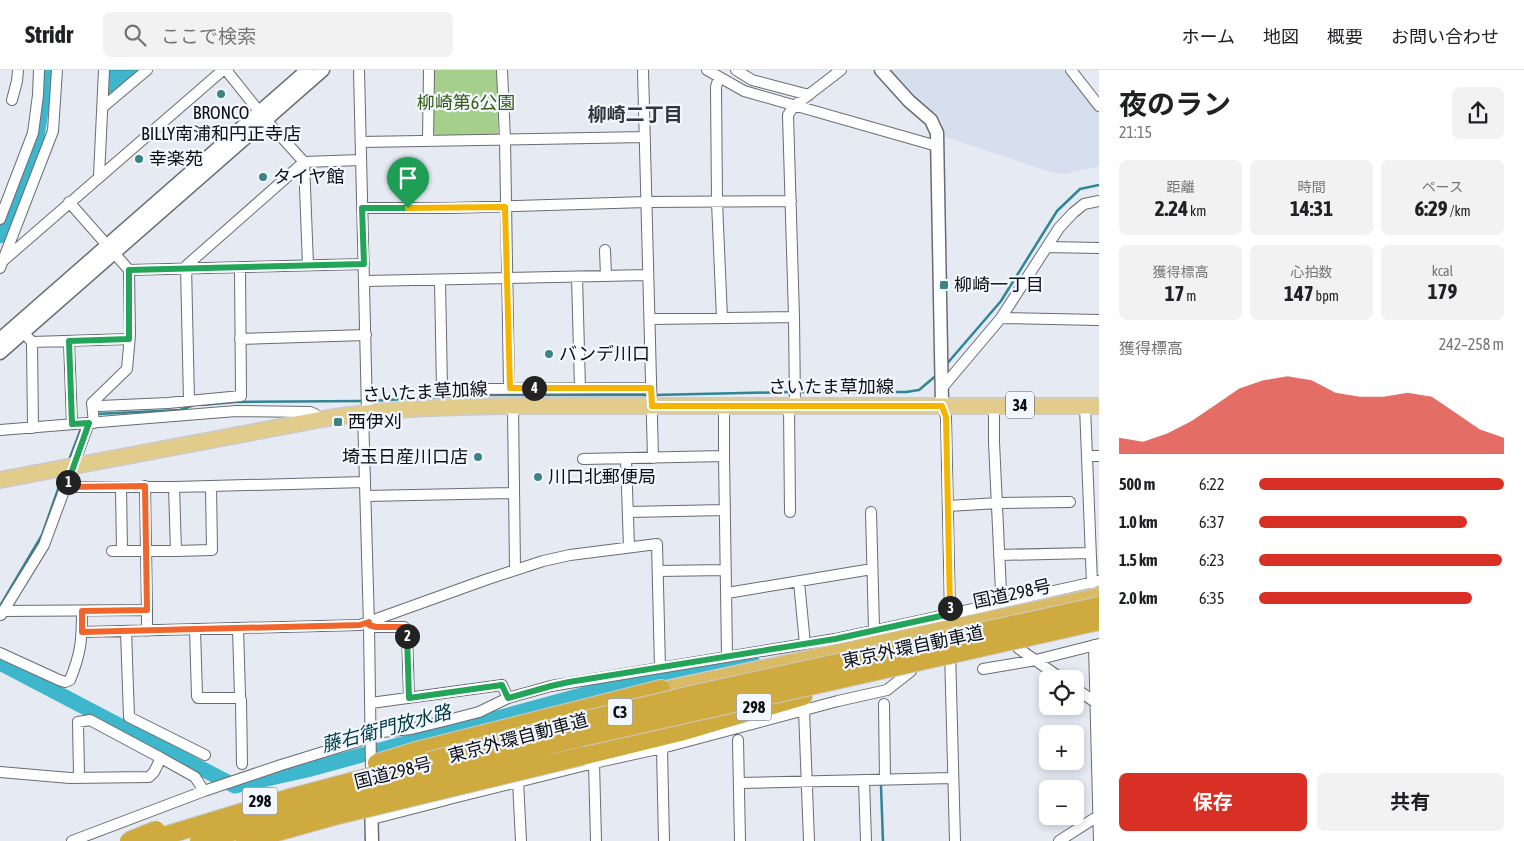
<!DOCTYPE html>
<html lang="ja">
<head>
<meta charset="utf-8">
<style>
	:root { --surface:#fff; --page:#f2f2f2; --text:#202124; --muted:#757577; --line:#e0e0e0; --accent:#d93025 }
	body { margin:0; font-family:"Asap Condensed","Noto Sans JP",sans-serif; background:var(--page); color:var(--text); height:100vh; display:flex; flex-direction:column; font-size:19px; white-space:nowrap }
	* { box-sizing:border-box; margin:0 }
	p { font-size:16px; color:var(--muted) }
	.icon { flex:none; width:28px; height:28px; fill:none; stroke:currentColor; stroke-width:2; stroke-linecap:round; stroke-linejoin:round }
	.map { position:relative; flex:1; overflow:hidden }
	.panel { display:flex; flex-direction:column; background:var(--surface); width:425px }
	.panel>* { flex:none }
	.buttons { position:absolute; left:1039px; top:600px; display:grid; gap:10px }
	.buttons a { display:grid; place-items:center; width:45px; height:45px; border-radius:8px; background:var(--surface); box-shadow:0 2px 8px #0003; font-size:25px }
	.pin { position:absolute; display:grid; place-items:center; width:42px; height:42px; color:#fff; margin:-51px -21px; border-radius:50% 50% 50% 0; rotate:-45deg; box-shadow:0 0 5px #0007 }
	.pin .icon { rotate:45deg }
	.km { position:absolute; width:25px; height:25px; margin:-12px; border-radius:50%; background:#222; color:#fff; font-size:14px; line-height:25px; text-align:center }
	.round { display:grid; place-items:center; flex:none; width:52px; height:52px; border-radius:8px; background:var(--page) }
	.headline { display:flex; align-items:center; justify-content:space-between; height:85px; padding:0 20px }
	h1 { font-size:28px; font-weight:700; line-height:38px }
	.metrics { display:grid; grid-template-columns:repeat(3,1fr); gap:8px; height:85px; padding:5px 20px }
	.metrics div { display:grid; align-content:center; border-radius:8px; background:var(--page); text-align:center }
	.metrics b { font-size:21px; font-weight:700 }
	.metrics small { font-size:14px; font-weight:400 }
	.metrics p { font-size:14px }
	.chart { height:140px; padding:10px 20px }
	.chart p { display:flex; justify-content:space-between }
	.chart svg { width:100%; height:90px; margin-top:5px; fill:var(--accent); opacity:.7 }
	.cta { display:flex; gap:10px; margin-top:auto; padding:10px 20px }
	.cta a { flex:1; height:58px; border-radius:8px; background:var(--accent); color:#fff; font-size:20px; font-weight:700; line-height:58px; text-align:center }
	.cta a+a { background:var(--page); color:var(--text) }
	ul { padding:0 20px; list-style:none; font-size:16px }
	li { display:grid; grid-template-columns:80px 60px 1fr; align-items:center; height:38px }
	li i { height:12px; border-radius:6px; background:var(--accent) }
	header { display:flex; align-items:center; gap:30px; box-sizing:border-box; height:70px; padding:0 25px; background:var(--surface); border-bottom:1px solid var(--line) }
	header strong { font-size:24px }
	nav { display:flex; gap:28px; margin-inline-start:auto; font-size:18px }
	.search { width:350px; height:45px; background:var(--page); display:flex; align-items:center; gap:12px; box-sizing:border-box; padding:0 18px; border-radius:8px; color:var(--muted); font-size:19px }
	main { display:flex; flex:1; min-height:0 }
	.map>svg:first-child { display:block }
	.built { fill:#d6dfee }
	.green { fill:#a5cf8b }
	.water { fill:#3eb7cd; stroke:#308595 }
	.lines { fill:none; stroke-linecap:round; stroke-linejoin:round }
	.stream { stroke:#308595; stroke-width:2.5 }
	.river { stroke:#3eb7cd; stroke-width:15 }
	.minor-casing { stroke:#686c74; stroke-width:12 }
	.tertiary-casing { stroke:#686c74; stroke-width:15 }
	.primary-casing { stroke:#cacacb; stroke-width:18 }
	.trunk-casing { stroke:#cacacb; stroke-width:19 }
	.motorway-casing { stroke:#cacacb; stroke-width:20 }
	.minor { stroke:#fff; stroke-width:10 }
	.tertiary { stroke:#fff; stroke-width:12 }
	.primary { stroke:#e2cc8b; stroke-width:15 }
	.trunk { stroke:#d8bb64; stroke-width:16 }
	.motorway { stroke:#cfaa3e; stroke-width:18 }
	.motorway-bridge-casing { stroke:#cacacb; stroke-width:20; stroke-linecap:butt }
	.motorway-bridge { stroke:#cfaa3e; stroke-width:18 }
	.split-1-casing { stroke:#fff; stroke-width:10 }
	.split-2-casing { stroke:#fff; stroke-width:10 }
	.split-3-casing { stroke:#fff; stroke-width:10 }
	.split-4-casing { stroke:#fff; stroke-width:10 }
	.split-5-casing { stroke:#fff; stroke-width:10 }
	.split-1 { stroke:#22a559; stroke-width:6 }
	.split-2 { stroke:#f0652b; stroke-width:6 }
	.split-3 { stroke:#22a559; stroke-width:6 }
	.split-4 { stroke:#f5b400; stroke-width:6 }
	.split-5 { stroke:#f5b400; stroke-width:6 }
	.poi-dot { fill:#3c8483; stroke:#f3f7ff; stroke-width:2 }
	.labels { text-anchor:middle; stroke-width:4.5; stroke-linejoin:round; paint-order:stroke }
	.shield { fill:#f3f7ff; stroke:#535559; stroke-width:1 }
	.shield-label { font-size:16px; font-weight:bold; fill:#0e0f12 }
	.park-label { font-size:18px; fill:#345c12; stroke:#f3f7ff }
	.poi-label { font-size:18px; fill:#0e0f12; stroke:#f3f7ff; text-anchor:start }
	.street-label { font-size:18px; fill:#0e0f12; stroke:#f3f7ff }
	.neighbourhood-label { font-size:19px; font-weight:bold; fill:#31353c; stroke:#f3f7ff }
	.water-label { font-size:19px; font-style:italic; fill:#013a43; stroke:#f3f7ff }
</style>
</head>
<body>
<header>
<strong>Stridr</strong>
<div class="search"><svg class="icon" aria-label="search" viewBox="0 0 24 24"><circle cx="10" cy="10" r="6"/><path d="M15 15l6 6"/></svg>ここで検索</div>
<nav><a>ホーム</a><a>地図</a><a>概要</a><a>お問い合わせ</a></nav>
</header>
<main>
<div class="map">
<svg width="1099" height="771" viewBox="0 0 1099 771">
	<rect width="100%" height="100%" fill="#e5eaf3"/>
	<path class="built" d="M889,0H1065L1099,42V96L1064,104L1050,102L945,67L942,52L935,42L928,40L898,12Z"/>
	<path class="green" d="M433,0H497L498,64L495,66L437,67L434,63Z"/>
	<path class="water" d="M108,0H142L110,28L106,27Z"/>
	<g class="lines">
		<path class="stream" d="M945,296L1001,231L1057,141L1080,119L1099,115
			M797,322H906L919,320L938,304
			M654,325L791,322
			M370,331L473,325H649
			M202,335L235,332L364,331
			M96,344L180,340L194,335
			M69,390L82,356
			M0,536L42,465L63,405
			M881,716L883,771"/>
		<path class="river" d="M0,166L37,67L43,28L45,0
			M0,593L235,716L307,700L600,620L753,593"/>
		<defs>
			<path id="minor" d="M226,0L266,50L304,92L361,90
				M359,0L367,342
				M502,0L505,69L509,318
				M643,0L653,388
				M707,0L744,21L937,76
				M736,0L752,10L809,25
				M1071,0L1099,36
				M719,7L716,17L717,132L722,248
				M12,30L17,11L18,0
				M103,37L147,0
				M428,71L429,0
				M361,72L645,67
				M304,92L308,195
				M99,106L104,0
				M69,132L129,200L364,194
				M362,138H450L646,132L791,131
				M0,149L33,63L38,25L39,0
				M1047,177L1099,178
				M605,180L606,206
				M4,190L223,0
				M0,198L53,61L57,0
				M577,207L580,318
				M440,210L442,319L651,318
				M365,211L648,205
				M1001,248L1099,250
				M650,249L794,247
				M24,263L32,272L129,269
				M240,269L366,265
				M69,271L72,354
				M32,272L33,358
				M942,318L1001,248L1059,158L1073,143L1084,134L1099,131
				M189,331L186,196L304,92
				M92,333L100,336L168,333L241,326L240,197
				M994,335V372L1001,522L1003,532
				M513,336L515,499
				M724,336V386
				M789,336L790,442
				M795,336L794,247L788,45L794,36L841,0
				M1085,336L1092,513
				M363,343L369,555L371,700
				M94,353L92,333L127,299L130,265L129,200
				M0,360L236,341L310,342L315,344L317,350
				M1087,386H1099
				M583,389L724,386L727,586
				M626,389L629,477
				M66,417H174L365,412
				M121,417L122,481
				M174,417L176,481L212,480L211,416
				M366,426L513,423
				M948,436L998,433L1070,432
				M628,442L725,440
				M871,442L874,559
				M112,481H176
				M999,485L1090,483
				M658,501L726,500
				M799,512L805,574
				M727,523L872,499
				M147,540V561
				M3,541L147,540L145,416
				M1,545L44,475L89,353
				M950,550V544L1099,511
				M369,555L376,557H404L407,561L409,628
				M195,559L197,626L198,628H239L240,626L238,558
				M126,561L129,647L205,685
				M82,562L360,555L485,510L543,491L570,485L657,474L660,598
				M1094,575L1099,771
				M1018,578L1062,609
				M950,580L955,771
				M0,583L59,610L65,612L70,610C81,583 82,570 82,541
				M983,599L1036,590L1099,574
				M1075,618L1099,635
				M239,628L241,630L242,694
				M371,633L502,615L508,628
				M884,634L885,710
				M804,640L809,771
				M738,670L740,771
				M662,678L664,771
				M594,693L596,771
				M0,702L70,708L149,707L154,702L161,688L195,707L204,721
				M79,704L78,652L90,650L161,688
				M864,710L866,771
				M518,711L521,771
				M739,713L952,708
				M433,725L449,729L594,693L662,678L838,631L887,620L911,601
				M372,749L446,730
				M72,771L204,721L281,695L359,671L372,663L411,659L448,650L479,642L508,628L551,616L835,569L950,544L946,347L942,335
				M1059,771L1098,746"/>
			<path id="tertiary" d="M881,0L909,31L931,50L937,63L942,335
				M0,269L307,0
				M0,283L323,0
				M371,729L372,771"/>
			<path id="primary" d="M0,410L317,350C382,338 447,337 513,336H1099"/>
			<path id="trunk" d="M649,623L1099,526
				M513,694L613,670"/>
			<path id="motorway" d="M416,681L661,619
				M582,686L680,662L803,626"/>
		</defs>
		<use href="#minor" class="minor-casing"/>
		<use href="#tertiary" class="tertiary-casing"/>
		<use href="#primary" class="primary-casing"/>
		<use href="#trunk" class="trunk-casing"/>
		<use href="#motorway" class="motorway-casing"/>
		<use href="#minor" class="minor"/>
		<use href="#tertiary" class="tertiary"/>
		<use href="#primary" class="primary"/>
		<use href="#trunk" class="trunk"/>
		<use href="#motorway" class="motorway"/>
		<defs>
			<path id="motorway-bridge" d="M377,693L416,681
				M129,771L156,760
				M147,771L286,729L561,656L691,625L1099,536
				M199,771L424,708L565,671L1099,551
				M245,771L334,746L582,686"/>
		</defs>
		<use href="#motorway-bridge" class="motorway-bridge-casing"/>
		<use href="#motorway-bridge" class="motorway-bridge"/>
	</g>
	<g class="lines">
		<defs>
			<path id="split-1" d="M68,412L89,353L72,354L69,271L129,269V200L364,194L362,138H408"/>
			<path id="split-2" d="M68,412L66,417L145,416L147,540L82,541V562L360,555L369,552V555L376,557H404L407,561V566"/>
			<path id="split-3" d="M407,566L409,628L502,615L508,628L551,616L569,612L835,569L950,544V538"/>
			<path id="split-4" d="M534,318H651L652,336H942L946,347L950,538"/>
			<path id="split-5" d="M408,138L505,137L510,318H534"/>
		</defs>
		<use href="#split-1" class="split-1-casing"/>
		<use href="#split-2" class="split-2-casing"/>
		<use href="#split-3" class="split-3-casing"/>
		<use href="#split-4" class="split-4-casing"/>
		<use href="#split-5" class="split-5-casing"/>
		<use href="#split-1" class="split-1"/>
		<use href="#split-2" class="split-2"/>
		<use href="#split-3" class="split-3"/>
		<use href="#split-4" class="split-4"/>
		<use href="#split-5" class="split-5"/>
	</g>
	<g class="poi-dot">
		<circle cx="221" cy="24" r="5"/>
		<circle cx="139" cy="89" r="5"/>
		<circle cx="263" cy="107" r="5"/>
		<rect x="939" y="210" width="10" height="10" rx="2.5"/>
		<circle cx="549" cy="284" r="5"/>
		<rect x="333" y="347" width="10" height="10" rx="2.5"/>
		<circle cx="478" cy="387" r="5"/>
		<circle cx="538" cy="407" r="5"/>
	</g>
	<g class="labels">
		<g class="shield">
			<rect x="1006" y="321.5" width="28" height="27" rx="4"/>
			<rect x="736.5" y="623.5" width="35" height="27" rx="4"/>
			<rect x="607.5" y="628.5" width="25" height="27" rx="4"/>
			<rect x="242.5" y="717.5" width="35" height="27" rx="4"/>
		</g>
		<g class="shield-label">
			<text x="1020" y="341">34</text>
			<text x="754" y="643">298</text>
			<text x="620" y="648">C3</text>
			<text x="260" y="737">298</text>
		</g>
		<g class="park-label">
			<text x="466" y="39">柳崎第6公園</text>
		</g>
		<g class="poi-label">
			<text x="221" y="49" text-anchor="middle">BRONCO<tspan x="221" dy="21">BILLY南浦和円正寺店</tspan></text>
			<text x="149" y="95">幸楽苑</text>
			<text x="273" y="113">タイヤ館</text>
			<text x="954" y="221">柳崎一丁目</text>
			<text x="559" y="290">バンデ川口</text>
			<text x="348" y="358">西伊刈</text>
			<text x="468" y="393" text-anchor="end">埼玉日産川口店</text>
			<text x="548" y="413">川口北郵便局</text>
		</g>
		<g class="street-label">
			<text x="831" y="323">さいたま草加線</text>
			<text transform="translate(425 322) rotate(-3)" y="6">さいたま草加線</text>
			<text transform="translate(1012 524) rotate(-12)" y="6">国道298号</text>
			<text transform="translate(913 577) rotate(-12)" y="6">東京外環自動車道</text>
			<text transform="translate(518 668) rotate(-15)" y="6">東京外環自動車道</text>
			<text transform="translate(393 703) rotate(-14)" y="6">国道298号</text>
		</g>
		<g class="neighbourhood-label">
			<text x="635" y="51">柳崎二丁目</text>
		</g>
		<g class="water-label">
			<text transform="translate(386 658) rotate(-15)" y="7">藤右衛門放水路</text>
		</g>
	</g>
</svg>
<div class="buttons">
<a><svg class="icon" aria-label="locate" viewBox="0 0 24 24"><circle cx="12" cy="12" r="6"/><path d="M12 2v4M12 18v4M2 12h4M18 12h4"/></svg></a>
<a>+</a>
<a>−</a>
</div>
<div class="pin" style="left:408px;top:138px;background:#1e9e55"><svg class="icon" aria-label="arrive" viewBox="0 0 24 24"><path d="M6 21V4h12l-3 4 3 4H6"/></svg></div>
<b class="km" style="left:68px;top:412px">1</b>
<b class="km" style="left:407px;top:566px">2</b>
<b class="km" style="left:950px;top:538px">3</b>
<b class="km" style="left:534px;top:318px">4</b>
</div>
<section class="panel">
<div class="headline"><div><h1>夜のラン</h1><p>21:15</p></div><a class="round"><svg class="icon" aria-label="share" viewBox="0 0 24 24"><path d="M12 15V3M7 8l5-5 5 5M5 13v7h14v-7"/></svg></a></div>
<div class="metrics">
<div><p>距離</p><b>2.24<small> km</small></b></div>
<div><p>時間</p><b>14:31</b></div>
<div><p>ペース</p><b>6:29<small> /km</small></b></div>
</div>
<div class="metrics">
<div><p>獲得標高</p><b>17<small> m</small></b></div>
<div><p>心拍数</p><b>147<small> bpm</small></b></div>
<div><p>kcal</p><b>179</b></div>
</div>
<div class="chart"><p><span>獲得標高</span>242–258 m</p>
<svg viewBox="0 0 160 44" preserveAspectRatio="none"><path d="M0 44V36L10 38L20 34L30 28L40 20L50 12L60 8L70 6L80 8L90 14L100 16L110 16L120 14L130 16L140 24L150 32L160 36V44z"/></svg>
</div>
<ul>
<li><b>500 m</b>6:22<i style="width:100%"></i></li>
<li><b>1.0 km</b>6:37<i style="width:85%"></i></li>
<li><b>1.5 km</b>6:23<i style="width:99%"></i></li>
<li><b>2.0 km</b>6:35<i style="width:87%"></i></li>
</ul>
<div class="cta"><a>保存</a><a>共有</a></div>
</section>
</main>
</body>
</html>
